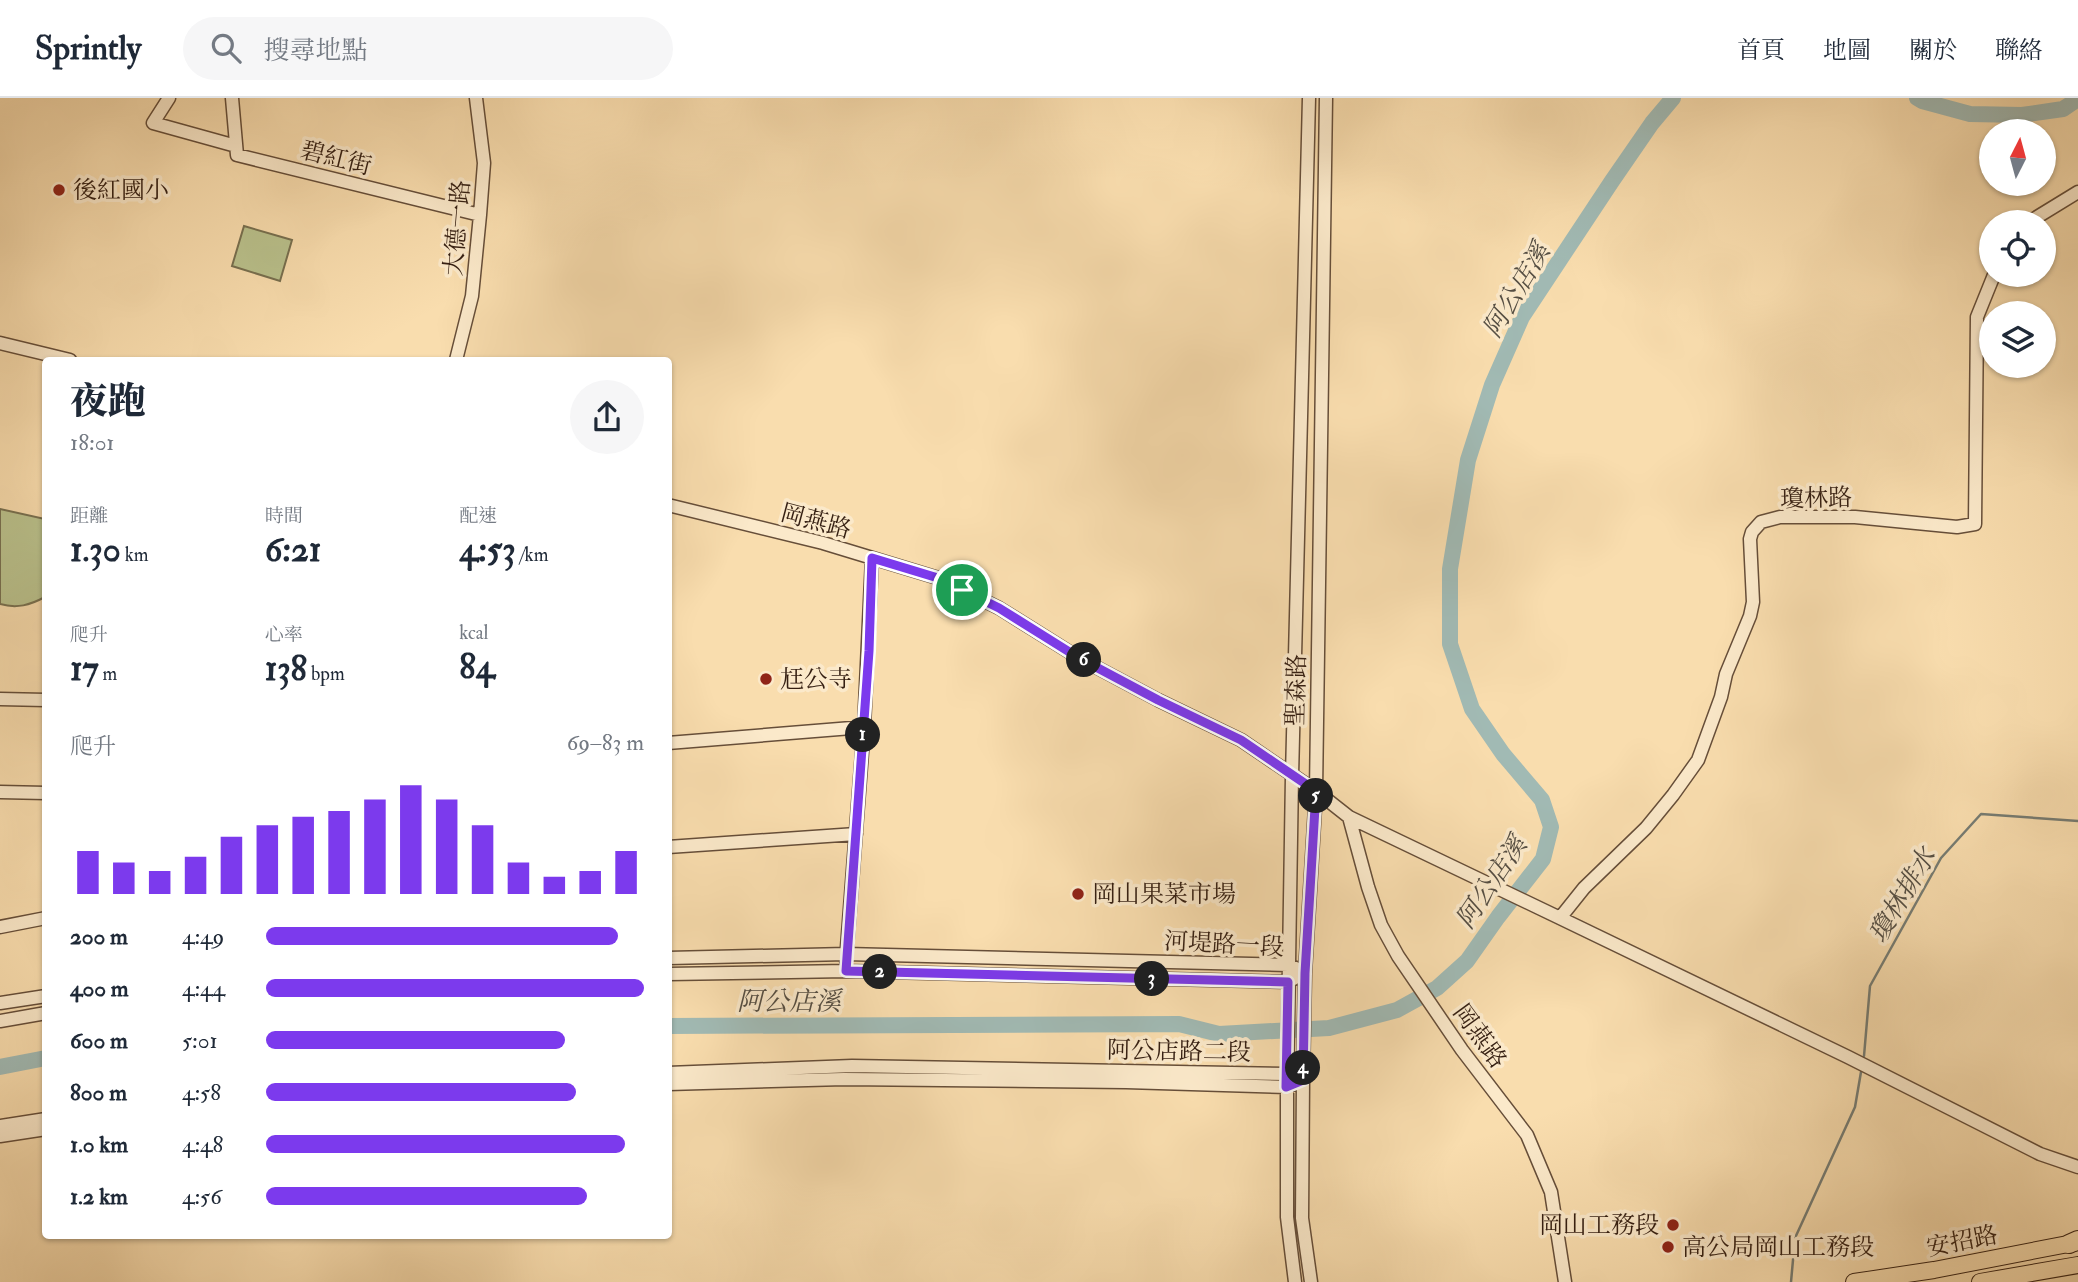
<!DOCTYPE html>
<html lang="zh-TW">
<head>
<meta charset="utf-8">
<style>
	:root { --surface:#fff; --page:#f6f6f7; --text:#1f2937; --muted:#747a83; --line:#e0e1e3; --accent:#7c3aed }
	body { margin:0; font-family:"IM FELL Double Pica","Noto Serif TC",serif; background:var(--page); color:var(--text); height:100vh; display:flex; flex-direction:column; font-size:26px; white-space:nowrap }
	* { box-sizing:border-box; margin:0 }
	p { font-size:23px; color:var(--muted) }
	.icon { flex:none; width:38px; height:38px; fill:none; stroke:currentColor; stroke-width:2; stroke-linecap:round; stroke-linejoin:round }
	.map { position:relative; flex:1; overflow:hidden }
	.details { position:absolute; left:42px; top:259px; width:630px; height:882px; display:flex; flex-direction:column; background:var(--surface); border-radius:7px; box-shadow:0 2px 5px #0004 }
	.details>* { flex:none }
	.needle { width:46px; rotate:6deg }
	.fabs { position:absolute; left:1979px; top:21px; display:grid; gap:14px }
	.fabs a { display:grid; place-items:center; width:77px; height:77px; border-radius:50%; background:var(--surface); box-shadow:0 2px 5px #0004; font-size:35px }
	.pin { position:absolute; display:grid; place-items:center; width:60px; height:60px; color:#fff; margin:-30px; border:4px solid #fff; border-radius:50%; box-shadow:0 2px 7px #0007 }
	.km { position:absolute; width:35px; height:35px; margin:-18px; border-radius:50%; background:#222; color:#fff; font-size:19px; line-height:35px; text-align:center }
	.round { display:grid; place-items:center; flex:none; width:74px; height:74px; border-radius:37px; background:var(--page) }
	.headline { display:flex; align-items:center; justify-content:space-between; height:119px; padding:0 28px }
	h1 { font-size:38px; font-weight:800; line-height:52px }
	.stats { display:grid; grid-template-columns:repeat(3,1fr); gap:10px; height:119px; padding:7px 28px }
	.stats div { display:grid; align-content:center }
	.stats b { font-size:35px; font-weight:800 }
	.stats small { font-size:19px; font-weight:400 }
	.stats p { font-size:19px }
	.chart { height:196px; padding:14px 28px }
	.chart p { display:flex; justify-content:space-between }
	.chart svg { width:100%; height:126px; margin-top:7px; stroke:var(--accent); stroke-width:6 }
	ul { padding:0 28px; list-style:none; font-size:23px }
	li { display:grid; grid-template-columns:112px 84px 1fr; align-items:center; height:52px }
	li i { height:18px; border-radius:9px; background:var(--accent) }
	header { display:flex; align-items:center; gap:42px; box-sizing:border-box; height:98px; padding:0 35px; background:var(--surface); border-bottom:2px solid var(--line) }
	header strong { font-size:33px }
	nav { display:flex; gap:38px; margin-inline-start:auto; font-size:24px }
	.search { width:490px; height:63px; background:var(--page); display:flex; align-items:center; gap:18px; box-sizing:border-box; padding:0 24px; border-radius:38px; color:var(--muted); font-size:26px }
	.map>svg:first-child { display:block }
	.grass { fill:#bac28d; stroke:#787050; stroke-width:2 }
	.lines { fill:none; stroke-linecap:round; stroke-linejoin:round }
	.stream { stroke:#767c73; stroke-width:2.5 }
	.river { stroke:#a1bab4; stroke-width:16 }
	.minor-casing { stroke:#664e39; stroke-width:15 }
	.major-casing { stroke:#351f12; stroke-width:18 }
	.highway-casing { stroke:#351f12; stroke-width:20 }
	.minor { stroke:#fbe9ca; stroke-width:12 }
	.major { stroke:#f9ddae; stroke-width:16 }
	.highway { stroke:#f9ddae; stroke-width:18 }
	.route-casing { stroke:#fff; stroke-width:14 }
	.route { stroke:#7c3aed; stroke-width:9 }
	.poi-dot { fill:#8f2418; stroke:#fbe9ca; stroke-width:2.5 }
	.labels { text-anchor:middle; stroke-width:7; stroke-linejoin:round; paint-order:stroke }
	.street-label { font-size:24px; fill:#351f12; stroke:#fbe9ca }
	.poi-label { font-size:24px; fill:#351f12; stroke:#fbe9ca; text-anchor:start }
	.water-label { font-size:26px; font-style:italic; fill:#554e43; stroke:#fbe9ca }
</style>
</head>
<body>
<header>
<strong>Sprintly</strong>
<div class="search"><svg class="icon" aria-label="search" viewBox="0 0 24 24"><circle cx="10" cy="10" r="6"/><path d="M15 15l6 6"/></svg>搜尋地點</div>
<nav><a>首頁</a><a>地圖</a><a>關於</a><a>聯絡</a></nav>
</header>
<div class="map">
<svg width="2078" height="1184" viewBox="0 0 2078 1184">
	<rect width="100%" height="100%" fill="#f9ddae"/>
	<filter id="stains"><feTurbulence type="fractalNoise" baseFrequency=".00286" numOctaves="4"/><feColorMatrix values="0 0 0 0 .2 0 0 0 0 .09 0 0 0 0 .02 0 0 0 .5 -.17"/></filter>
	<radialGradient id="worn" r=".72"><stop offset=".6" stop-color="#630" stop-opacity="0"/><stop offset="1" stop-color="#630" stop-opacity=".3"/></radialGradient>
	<path class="grass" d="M244,128L292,142L280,183L232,168Z
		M0,411L45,421V499C30,507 17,511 0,506Z"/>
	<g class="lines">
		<path class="stream" d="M1864,958L1870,888L1941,760L1981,716L2078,723
			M1791,1184L1795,1140L1855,1009L1861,974"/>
		<path class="river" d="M1917,0L1922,3L1970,16L2022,17L2063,11L2078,1
			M668,928L1179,926L1219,936L1329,930L1397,912L1437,890L1467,863L1498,819L1543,761L1551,729L1542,702L1503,656L1472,611L1450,546V471L1468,362L1492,287L1522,219L1612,83L1652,25L1673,0
			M0,969L46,960"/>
		<defs>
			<path id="minor" d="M169,0L153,25L236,48
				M232,0L237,57L480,117
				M2029,124L2078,94
				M0,245L70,262
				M456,262L472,198L480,117L484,65L476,0
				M668,407L823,445L938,480L999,510L1079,560L1158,602L1241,642L1316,693L1349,719L1560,820L1584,790L1646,730L1673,697L1698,662L1721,599L1726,576L1750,518L1753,504L1750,441L1752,434L1761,424L1780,419H1855L1957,429L1975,426L1977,219L1994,177
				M0,601L46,602
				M668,645L864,629
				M0,694L46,695
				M1349,719L1368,789L1381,827L1398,858L1462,952L1527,1037L1551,1094L1565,1184
				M668,749L856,736
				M1560,820L1848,959L2040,1056L2078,1069
				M0,829L46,820
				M668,860L846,856L1288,867L1296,870
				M846,862L864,629L872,460
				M668,876L846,873L1288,884L1295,880
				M0,905L46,898
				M0,923L46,915
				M668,975L852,968L1287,976L1293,978
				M668,986L844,981L1126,984L1287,989L1294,986
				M0,1028L46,1021
				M0,1038L46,1031
				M1295,1184L1287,1119V989L1292,678L1309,0
				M1311,1184L1302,1120L1303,982L1305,875L1316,693L1326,0"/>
			<path id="major" d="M1854,1184L1934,1172L2078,1144
				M1980,1184L2078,1167"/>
			<path id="highway" d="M2069,1146L2078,1142"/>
		</defs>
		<use href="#minor" class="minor-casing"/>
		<use href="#major" class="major-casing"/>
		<use href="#highway" class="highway-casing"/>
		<use href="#minor" class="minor"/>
		<use href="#major" class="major"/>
		<use href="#highway" class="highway"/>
	</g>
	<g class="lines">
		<defs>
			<path id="route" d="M872,460L938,480L999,510L1079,560L1158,602L1241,642L1316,693L1305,875L1303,982L1286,989L1288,884L846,873L869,553Z"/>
		</defs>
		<use href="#route" class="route-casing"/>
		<use href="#route" class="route"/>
	</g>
	<g class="poi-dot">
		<circle cx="59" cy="92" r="7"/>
		<circle cx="766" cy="581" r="7"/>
		<circle cx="1078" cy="796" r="7"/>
		<circle cx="1673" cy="1127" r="7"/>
		<circle cx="1668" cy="1149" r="7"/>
	</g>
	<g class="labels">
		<g class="street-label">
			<text transform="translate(336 60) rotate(14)" y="8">碧紅街</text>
			<text transform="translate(457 130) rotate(-85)" y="8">大德一路</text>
			<text transform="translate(1816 400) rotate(-1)" y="8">瓊林路</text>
			<text transform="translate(816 423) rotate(15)" y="8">岡燕路</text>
			<text transform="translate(1296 592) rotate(-89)" y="8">聖森路</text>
			<text transform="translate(1224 846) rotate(3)" y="8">河堤路一段</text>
			<text transform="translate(1480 938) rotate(54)" y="8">岡燕路</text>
			<text transform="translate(1179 953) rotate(1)" y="8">阿公店路二段</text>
			<text transform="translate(1962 1143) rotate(-11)" y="8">安招路</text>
		</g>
		<g class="poi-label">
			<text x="73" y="100">後紅國小</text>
			<text x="780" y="589">尪公寺</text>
			<text x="1092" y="804">岡山果菜市場</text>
			<text x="1659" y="1135" text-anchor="end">岡山工務段</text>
			<text x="1682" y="1157">高公局岡山工務段</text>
		</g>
		<g class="water-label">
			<text transform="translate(1516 192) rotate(-59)" y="9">阿公店溪</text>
			<text transform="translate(1491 784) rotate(-56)" y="9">阿公店溪</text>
			<text transform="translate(1902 797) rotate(-59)" y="9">瓊林排水</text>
			<text x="789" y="912">阿公店溪</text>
		</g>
	</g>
	<rect width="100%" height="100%" filter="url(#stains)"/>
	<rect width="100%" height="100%" fill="url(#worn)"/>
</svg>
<div class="fabs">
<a><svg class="needle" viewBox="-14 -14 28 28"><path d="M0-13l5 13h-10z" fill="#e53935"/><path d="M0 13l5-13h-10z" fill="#747a83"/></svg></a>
<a><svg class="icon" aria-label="locate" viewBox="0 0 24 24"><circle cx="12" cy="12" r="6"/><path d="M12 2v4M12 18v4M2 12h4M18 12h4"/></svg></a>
<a><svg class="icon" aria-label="layers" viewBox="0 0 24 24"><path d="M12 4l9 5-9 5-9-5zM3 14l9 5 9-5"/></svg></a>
</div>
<div class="pin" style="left:962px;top:492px;background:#1e9e55"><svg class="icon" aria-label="arrive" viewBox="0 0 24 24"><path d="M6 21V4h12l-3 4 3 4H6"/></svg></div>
<b class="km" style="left:863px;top:637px">1</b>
<b class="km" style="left:880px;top:874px">2</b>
<b class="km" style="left:1152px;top:881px">3</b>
<b class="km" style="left:1303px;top:970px">4</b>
<b class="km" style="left:1316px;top:698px">5</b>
<b class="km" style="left:1084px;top:562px">6</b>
<section class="details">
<div class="headline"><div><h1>夜跑</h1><p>18:01</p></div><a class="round"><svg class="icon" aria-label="share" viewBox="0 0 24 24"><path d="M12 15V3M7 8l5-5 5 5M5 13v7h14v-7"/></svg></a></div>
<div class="stats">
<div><p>距離</p><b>1.30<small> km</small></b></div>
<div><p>時間</p><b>6:21</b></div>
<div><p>配速</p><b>4:53<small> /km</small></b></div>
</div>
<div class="stats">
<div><p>爬升</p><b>17<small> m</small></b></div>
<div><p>心率</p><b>138<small> bpm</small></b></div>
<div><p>kcal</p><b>84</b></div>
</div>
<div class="chart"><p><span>爬升</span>69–83 m</p>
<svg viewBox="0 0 160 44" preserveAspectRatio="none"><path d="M5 44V29M15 44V33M25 44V36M35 44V31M45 44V24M55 44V20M65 44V17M75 44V15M85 44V11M95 44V6M105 44V11M115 44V20M125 44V33M135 44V38M145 44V36M155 44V29"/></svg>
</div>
<ul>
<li><b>200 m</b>4:49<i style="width:93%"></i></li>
<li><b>400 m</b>4:44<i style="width:100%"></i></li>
<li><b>600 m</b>5:01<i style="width:79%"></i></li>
<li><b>800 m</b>4:58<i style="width:82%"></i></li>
<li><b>1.0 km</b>4:48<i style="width:95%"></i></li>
<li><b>1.2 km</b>4:56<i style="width:85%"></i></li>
</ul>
</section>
</div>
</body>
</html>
